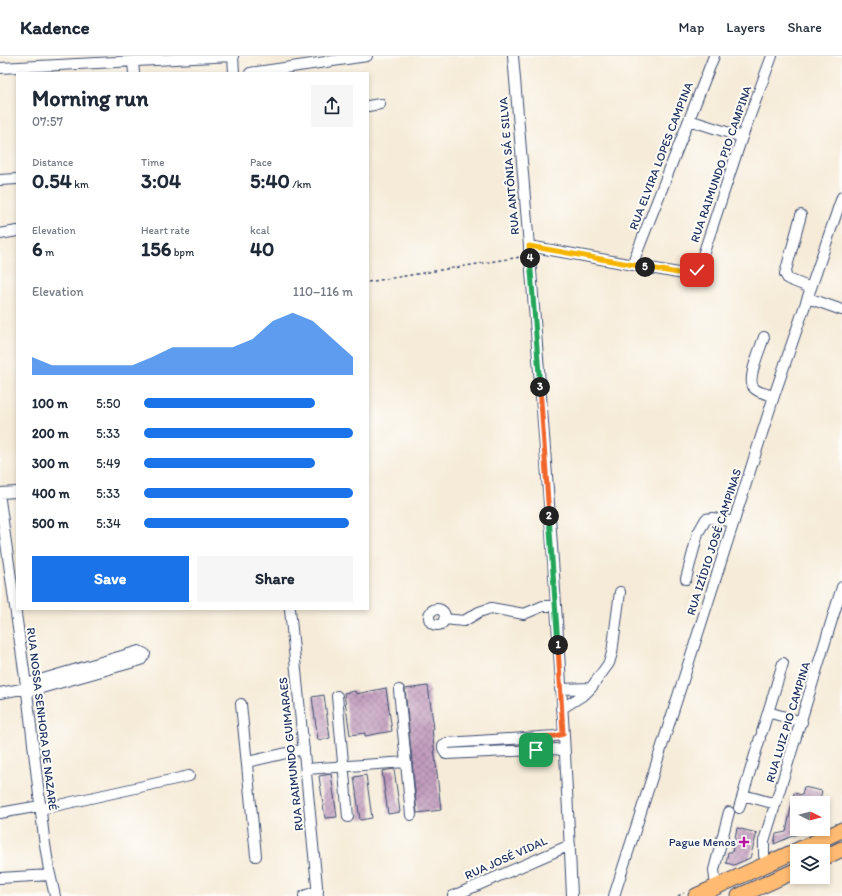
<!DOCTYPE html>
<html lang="en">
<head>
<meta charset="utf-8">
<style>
	:root { --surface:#fff; --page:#f6f6f7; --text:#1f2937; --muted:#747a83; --line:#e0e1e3; --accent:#1a73e8 }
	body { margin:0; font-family:Itim,sans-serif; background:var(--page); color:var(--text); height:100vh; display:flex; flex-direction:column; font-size:15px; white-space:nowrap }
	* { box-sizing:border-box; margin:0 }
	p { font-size:13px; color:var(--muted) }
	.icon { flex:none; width:22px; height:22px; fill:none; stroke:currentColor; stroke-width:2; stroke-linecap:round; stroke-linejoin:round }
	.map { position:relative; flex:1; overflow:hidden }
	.side { position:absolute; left:16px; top:16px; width:353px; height:538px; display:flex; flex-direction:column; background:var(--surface); border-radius:0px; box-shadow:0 2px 6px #0003 }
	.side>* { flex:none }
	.needle { width:26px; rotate:96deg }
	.buttons { position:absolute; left:790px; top:740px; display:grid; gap:8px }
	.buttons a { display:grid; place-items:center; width:40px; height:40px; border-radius:0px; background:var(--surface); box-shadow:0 2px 6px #0003; font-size:20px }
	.pin { position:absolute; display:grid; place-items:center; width:34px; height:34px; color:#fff; margin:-17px; border-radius:8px; box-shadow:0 2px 6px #0006 }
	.km { position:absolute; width:20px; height:20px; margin:-10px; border-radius:50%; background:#222; color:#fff; font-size:11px; line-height:20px; text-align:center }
	.round { display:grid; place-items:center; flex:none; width:42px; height:42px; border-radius:0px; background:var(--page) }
	.headline { display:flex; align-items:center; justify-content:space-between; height:68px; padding:0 16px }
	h1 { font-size:22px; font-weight:700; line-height:30px }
	.metrics { display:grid; grid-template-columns:repeat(3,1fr); gap:6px; height:68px; padding:4px 16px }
	.metrics div { display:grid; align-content:center }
	.metrics b { font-size:20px; font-weight:700 }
	.metrics small { font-size:11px; font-weight:400 }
	.metrics p { font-size:11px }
	.chart { height:112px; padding:8px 16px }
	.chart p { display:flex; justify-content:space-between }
	.chart svg { width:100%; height:72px; margin-top:4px; fill:var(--accent); opacity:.7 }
	.action { display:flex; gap:8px; margin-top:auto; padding:8px 16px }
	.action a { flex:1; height:46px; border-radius:0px; background:var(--accent); color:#fff; font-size:16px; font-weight:700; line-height:46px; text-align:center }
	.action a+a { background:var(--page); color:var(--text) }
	ul { padding:0 16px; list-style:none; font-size:13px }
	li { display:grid; grid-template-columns:64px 48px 1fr; align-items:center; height:30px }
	li i { height:10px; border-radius:5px; background:var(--accent) }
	header { display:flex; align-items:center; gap:24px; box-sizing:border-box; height:56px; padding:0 20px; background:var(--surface); border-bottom:1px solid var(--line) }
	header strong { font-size:19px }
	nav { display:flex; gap:22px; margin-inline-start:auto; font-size:14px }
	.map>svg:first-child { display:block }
	.building { fill:url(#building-cross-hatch) }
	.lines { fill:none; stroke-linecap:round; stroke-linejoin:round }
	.minor-casing { stroke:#3c4b70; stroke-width:12 }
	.highway-casing { stroke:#3c4b70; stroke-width:17 }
	.path { stroke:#3c4b70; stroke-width:1.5; stroke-dasharray:3 3; stroke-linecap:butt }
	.minor { stroke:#fff; stroke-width:10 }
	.highway { stroke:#ffbb71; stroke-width:15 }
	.split-1-casing { stroke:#fff; stroke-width:8 }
	.split-2-casing { stroke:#fff; stroke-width:8 }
	.split-3-casing { stroke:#fff; stroke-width:8 }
	.split-4-casing { stroke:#fff; stroke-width:8 }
	.split-5-casing { stroke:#fff; stroke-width:8 }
	.split-6-casing { stroke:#fff; stroke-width:8 }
	.split-1 { stroke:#f0652b; stroke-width:5 }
	.split-2 { stroke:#22a559; stroke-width:5 }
	.split-3 { stroke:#f0652b; stroke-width:5 }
	.split-4 { stroke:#22a559; stroke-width:5 }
	.split-5 { stroke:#f5b400; stroke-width:5 }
	.split-6 { stroke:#f5b400; stroke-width:5 }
	.poi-dot { fill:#b5179e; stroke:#fdfcf7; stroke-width:1.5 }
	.labels { text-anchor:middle; stroke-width:4; stroke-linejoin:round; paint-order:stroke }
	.street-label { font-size:12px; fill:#1b2f5e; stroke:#fdfcf7 }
	.poi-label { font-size:12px; fill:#1b2f5e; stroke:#fdfcf7; text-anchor:end }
</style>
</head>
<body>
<header>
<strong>Kadence</strong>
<nav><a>Map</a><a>Layers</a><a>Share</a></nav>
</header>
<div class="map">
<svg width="842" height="840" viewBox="0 0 842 840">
	<defs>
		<pattern id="building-cross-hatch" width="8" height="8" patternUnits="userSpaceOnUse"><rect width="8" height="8" fill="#c19bbd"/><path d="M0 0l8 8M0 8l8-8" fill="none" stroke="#9c7f9d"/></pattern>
	</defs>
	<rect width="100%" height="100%" fill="#fdfcf7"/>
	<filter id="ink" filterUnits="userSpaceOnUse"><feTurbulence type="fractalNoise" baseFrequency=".025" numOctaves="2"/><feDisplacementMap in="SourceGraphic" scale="8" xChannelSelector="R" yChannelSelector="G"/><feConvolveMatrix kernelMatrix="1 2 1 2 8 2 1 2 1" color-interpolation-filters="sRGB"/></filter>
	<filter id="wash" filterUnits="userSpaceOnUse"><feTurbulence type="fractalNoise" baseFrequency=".012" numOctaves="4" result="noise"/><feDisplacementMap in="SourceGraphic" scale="16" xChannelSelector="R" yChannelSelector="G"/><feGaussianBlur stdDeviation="0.9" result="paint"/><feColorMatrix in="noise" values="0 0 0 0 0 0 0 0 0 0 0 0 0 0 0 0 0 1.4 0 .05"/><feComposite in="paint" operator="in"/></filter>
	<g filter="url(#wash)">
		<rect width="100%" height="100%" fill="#f6ebd8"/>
		<g id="blocks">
			<path class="building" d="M428,630L434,673H432L441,754L417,757L405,633Z
				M386,632L392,675L365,680V677L350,679L344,637L355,635L356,638Z
				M324,639L330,682L318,684L312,641Z
				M394,713L400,756L388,758L382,715Z
				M331,718L337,761L325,762L319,720Z
				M366,719L372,762L360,764L354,721Z
				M804,731L822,735L819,747H797V774L803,773L804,775L774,788L776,778L786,776L794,737L802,739Z
				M737,772L757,777L750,802L734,809L726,807L728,796H732Z"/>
		</g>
	</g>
	<g filter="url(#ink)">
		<use href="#blocks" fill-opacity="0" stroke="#3c4b70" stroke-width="1"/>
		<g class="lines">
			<defs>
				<path id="minor" d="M513,0C537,280 560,560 572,840
					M133,6L134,17
					M0,12L233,0L234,17
					M250,17L367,0
					M368,50L380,48
					M689,64L742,81
					M0,124L17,123
					M801,159L785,218L788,223L811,232
					M0,178L17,175
					M529,190L689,219L694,218L699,211L742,81L772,0
					M632,209L714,0
					M808,242L842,254
					M764,281C761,291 746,324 754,332C758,337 768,338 774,340
					M0,437L17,436
					M0,444L27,636L44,782L49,814L55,840
					M686,523L698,477L706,463L712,462L734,466
					M290,553L318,840
					M429 561a8 8 0 1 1 16 0a8 8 0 1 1-16 0Z
					M444,563L464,565L479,556L491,552L524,558L543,550H556
					M26,628L139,595L145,598L141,604L27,636
					M591,632L609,607L612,597L620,536
					M560,633L591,632L585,638L561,653
					M399,634L411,759
					M0,637L27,632
					M337,640L348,761
					M241,648L256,800
					M768,656L802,666
					M762,676L783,607
					M563,678L556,680L447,687L443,689V692L446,698L556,693L564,695
					M247,706L304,693
					M306,713L406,706
					M743,739L776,748
					M739,752L760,682
					M41,753L189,720
					M0,757L40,750
					M767,808L764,799V785L842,531
					M0,822L50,819
					M716,831L714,814L729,756
					M304,840L318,835
					M453,840L570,789
					M614,840L774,340L842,141"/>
				<path id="highway" d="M823,802L842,793
					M696,840L842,774
					M739,840L797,814"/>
			</defs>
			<use href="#minor" class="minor-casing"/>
			<use href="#highway" class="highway-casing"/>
			<path class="path" d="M368,226L520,201
				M678,840L684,837"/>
			<use href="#minor" class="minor"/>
			<use href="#highway" class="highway"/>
		</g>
	</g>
	<g class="lines" filter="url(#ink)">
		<defs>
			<path id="split-1" d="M536,694L535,681L556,680L563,678L558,589"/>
			<path id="split-2" d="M549,460L558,589"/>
			<path id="split-3" d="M540,331L549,460"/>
			<path id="split-4" d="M530,202L540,331"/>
			<path id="split-5" d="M530,202L529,190L645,211"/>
			<path id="split-6" d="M645,211L689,219L694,218L697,214"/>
		</defs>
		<use href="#split-1" class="split-1-casing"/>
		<use href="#split-2" class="split-2-casing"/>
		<use href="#split-3" class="split-3-casing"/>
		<use href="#split-4" class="split-4-casing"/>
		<use href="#split-5" class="split-5-casing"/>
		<use href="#split-6" class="split-6-casing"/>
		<use href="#split-1" class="split-1"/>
		<use href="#split-2" class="split-2"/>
		<use href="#split-3" class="split-3"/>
		<use href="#split-4" class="split-4"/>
		<use href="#split-5" class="split-5"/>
		<use href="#split-6" class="split-6"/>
	</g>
	<path class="poi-dot" d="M742 780h4v4h4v4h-4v4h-4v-4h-4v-4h4z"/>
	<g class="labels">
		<g class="street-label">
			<text transform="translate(661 100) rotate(-69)" y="4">RUA ELVIRA LOPES CAMPINA</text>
			<text transform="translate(721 108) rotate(-71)" y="4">RUA RAIMUNDO PIO CAMPINA</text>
			<text transform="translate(509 110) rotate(-95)" y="4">RUA ANTÔNIA SÁ E SILVA</text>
			<text transform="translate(714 486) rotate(-72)" y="4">RUA IZÍDIO JOSÉ CAMPINAS</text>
			<text transform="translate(42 663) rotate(83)" y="4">RUA NOSSA SENHORA DE NAZARÉ</text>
			<text transform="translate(788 666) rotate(-73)" y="4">RUA LUIZ PIO CAMPINA</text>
			<text transform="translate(291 698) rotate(-96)" y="4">RUA RAIMUNDO GUIMARAES</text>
			<text transform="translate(506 802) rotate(-24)" y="4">RUA JOSÉ VIDAL</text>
		</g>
		<g class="poi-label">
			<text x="736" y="790">Pague Menos</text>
		</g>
	</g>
</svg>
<div class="buttons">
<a><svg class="needle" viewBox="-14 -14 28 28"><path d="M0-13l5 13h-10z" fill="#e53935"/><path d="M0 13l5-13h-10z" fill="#747a83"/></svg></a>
<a><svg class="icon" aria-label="layers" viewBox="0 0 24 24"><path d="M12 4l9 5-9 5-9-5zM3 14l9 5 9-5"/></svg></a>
</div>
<div class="pin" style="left:536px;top:694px;background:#1e9e55"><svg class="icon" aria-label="arrive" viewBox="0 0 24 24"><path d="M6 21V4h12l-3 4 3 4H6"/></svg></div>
<div class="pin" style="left:697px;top:214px;background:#d93025"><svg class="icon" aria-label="check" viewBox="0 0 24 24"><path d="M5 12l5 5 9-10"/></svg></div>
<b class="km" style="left:558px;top:589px">1</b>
<b class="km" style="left:549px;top:460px">2</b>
<b class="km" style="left:540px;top:331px">3</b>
<b class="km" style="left:530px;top:202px">4</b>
<b class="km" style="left:645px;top:211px">5</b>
<section class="side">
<div class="headline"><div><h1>Morning run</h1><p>07:57</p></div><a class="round"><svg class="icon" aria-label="share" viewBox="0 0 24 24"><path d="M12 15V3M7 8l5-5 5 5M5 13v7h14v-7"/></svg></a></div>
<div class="metrics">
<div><p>Distance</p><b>0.54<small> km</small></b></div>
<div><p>Time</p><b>3:04</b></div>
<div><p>Pace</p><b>5:40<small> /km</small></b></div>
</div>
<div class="metrics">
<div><p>Elevation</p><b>6<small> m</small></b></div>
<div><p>Heart rate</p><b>156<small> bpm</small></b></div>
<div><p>kcal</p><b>40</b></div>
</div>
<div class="chart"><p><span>Elevation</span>110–116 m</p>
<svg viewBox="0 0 160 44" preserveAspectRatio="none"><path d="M0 44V33L10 38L20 38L30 38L40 38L50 38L60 33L70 27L80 27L90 27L100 27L110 22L120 11L130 6L140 11L150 22L160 33V44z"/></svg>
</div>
<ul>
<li><b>100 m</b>5:50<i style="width:82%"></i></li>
<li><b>200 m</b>5:33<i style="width:100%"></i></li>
<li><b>300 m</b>5:49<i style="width:82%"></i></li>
<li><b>400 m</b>5:33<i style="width:100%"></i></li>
<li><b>500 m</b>5:34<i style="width:98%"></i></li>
</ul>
<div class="action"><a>Save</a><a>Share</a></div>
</section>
</div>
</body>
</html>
